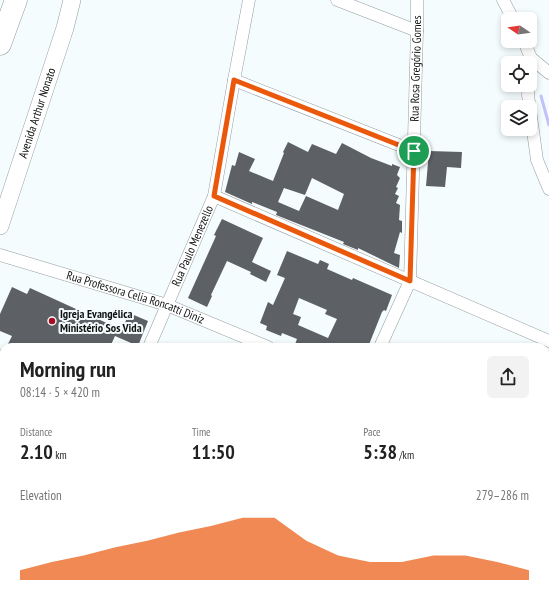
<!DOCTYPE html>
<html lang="en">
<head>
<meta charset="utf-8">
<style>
	:root { --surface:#fff; --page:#f2f2f2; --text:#222; --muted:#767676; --accent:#ea580c }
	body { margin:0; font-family:"PT Sans Narrow",sans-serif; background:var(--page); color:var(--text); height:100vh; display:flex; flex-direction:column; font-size:15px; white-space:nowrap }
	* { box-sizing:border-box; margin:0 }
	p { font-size:13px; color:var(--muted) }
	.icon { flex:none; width:22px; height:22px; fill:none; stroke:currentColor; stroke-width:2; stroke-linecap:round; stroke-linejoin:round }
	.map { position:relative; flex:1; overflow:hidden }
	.drawer { position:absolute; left:0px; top:343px; width:549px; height:256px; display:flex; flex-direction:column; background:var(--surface); border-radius:12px 12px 0 0; box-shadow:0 2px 6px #0003 }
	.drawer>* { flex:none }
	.needle { width:26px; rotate:283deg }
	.tools { position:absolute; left:501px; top:12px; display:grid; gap:8px }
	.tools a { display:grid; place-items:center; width:36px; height:36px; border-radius:6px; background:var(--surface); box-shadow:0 2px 6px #0003; font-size:20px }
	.pin { position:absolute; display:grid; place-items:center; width:34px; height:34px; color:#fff; margin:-17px; border:2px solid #fff; border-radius:50%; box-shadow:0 1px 4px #0007 }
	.round { display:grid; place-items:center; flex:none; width:42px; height:42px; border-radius:6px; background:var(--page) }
	.overview { display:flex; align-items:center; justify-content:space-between; height:68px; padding:0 20px }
	h1 { font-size:22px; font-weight:700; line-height:30px }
	.stats { display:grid; grid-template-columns:repeat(3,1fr); gap:6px; height:68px; padding:4px 20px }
	.stats div { display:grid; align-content:center }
	.stats b { font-size:20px; font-weight:700 }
	.stats small { font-size:11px; font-weight:400 }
	.stats p { font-size:11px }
	.chart { height:112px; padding:8px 20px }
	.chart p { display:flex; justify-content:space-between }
	.chart svg { width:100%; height:72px; margin-top:4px; fill:var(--accent); opacity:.7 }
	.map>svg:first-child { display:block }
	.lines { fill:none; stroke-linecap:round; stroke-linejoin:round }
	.stream { stroke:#c2c1fc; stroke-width:3 }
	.building { fill:#5d6165; fill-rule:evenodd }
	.minor-casing { stroke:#969c9f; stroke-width:13 }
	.secondary-casing { stroke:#969c9f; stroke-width:18 }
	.motorway-casing { stroke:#969c9f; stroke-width:23 }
	.minor { stroke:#fff; stroke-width:12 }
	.secondary { stroke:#fff; stroke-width:17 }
	.motorway { stroke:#fff; stroke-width:22 }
	.route-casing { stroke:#fff; stroke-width:8 }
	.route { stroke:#ea580c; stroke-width:5 }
	.poi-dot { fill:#a60d1f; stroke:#f4fcfe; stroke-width:1.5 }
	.labels { text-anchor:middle; stroke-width:4; stroke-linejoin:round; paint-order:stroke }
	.street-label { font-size:12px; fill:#101313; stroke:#f4fcfe }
	.poi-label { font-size:12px; font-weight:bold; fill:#101313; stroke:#f4fcfe; text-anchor:start }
</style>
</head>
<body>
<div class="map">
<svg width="549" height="599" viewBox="0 0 549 599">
	<rect width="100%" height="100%" fill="#f4fcfe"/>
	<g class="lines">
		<path class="stream" d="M541,96L549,125"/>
	</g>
	<path class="building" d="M288,142L308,152L312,144L336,154L342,143L371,158L392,166V164L400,167L397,175L400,178L396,187L398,188L395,194L399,196L396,203L400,205L399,220L402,221V233L400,232L394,253L400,255L399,268L358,248V250L343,244L344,242L276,215L277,212L252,202V204L225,192L232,165L235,166L239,152L255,159L249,171L273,181L284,153L283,152ZM312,178L344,194L338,210L306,196L299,211L278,202L284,188L305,195Z
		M429,151L462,152L461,168L447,167L445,187L426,186Z
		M222,219L263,238L252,262L271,271L266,282L250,274L251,272L227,261L211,295L212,296L207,307L188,298L216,236L214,235Z
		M287,251L318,264L320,260L329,264L327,269L352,280L353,278L392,295L386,311L384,310L382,312L368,347H294L297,339L282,333L281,336L266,330L267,326L260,323L268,302L273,305L285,278L277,275ZM299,298L327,310L325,314L337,319L328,338L298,325L301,317L293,314Z
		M12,287L27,294L30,288L122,330L129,313L148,321L138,346L115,336L110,347H15L8,344L12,336L0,331V314Z"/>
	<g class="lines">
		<defs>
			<g id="minor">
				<path d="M337,0L417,31"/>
				<path d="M503,0L513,19"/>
				<path d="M524,41L531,58L549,73"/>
				<path d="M530,75L531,58"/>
				<path d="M234,80L414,151"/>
				<path d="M529,85L528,95L537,160L549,189"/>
				<path d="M214,196L549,341"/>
				<path id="s1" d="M0,255L167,305L268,347"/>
				<path id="s2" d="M149,347L214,196L234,80L249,0"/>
				<path id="s3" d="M380,347L410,281L417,31V0"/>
				<path d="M0,356L4,358"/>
				<path d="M545,473L549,475"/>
				<path d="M0,484L4,486"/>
				<path d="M545,502L549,493"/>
				<path d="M253,595L262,599"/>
				<path d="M539,595L548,599"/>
				<path d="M39,599L40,595"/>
				<path d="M501,599L503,595"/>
			</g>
			<g id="secondary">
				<path id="s4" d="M0,226L65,28L72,0"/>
			</g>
			<path id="motorway" d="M0,44L16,0"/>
		</defs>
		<use href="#minor" class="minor-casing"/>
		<use href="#secondary" class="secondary-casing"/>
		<use href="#motorway" class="motorway-casing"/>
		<use href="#minor" class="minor"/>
		<use href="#secondary" class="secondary"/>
		<use href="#motorway" class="motorway"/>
	</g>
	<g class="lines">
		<defs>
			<path id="route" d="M234,80L414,151L410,281L214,196Z"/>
		</defs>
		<use href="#route" class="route-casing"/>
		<use href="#route" class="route"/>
	</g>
	<circle class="poi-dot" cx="52" cy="321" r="4"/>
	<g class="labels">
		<g class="street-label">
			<text dy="4" stroke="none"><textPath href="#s3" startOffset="285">Rua Rosa Gregório Gomes</textPath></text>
			<text dy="4" stroke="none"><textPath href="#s4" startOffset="119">Avenida Arthur Nonato</textPath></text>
			<text dy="4" stroke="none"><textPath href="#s2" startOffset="110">Rua Paulo Menezello</textPath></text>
			<text dy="4" stroke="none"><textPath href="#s1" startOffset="142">Rua Professora Celia Roncatti Diniz</textPath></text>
		</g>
		<g class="poi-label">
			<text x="60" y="318">Igreja Evangélica<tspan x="60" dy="14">Ministério Sos Vida</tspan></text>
		</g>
	</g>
</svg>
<div class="tools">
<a><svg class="needle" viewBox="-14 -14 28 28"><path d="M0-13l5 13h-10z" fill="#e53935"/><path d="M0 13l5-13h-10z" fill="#767676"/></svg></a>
<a><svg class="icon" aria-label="locate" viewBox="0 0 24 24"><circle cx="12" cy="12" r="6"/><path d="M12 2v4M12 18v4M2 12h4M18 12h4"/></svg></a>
<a><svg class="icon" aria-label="layers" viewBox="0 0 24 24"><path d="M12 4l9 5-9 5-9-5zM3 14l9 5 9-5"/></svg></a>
</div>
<div class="pin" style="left:414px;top:151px;background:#1e9e55"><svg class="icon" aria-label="arrive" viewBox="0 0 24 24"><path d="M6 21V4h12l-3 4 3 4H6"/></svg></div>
<section class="drawer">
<div class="overview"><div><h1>Morning run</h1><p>08:14 · 5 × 420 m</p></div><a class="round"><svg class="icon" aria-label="share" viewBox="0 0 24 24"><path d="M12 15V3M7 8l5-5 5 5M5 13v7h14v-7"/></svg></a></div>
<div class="stats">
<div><p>Distance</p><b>2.10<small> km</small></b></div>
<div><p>Time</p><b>11:50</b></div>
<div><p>Pace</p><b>5:38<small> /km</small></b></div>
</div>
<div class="chart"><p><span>Elevation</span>279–286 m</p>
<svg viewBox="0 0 160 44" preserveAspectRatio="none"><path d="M0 44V38L10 33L20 29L30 24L40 20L50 15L60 11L70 6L80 6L90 20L100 29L110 33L120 33L130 29L140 29L150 33L160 38V44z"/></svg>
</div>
</section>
</div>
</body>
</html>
